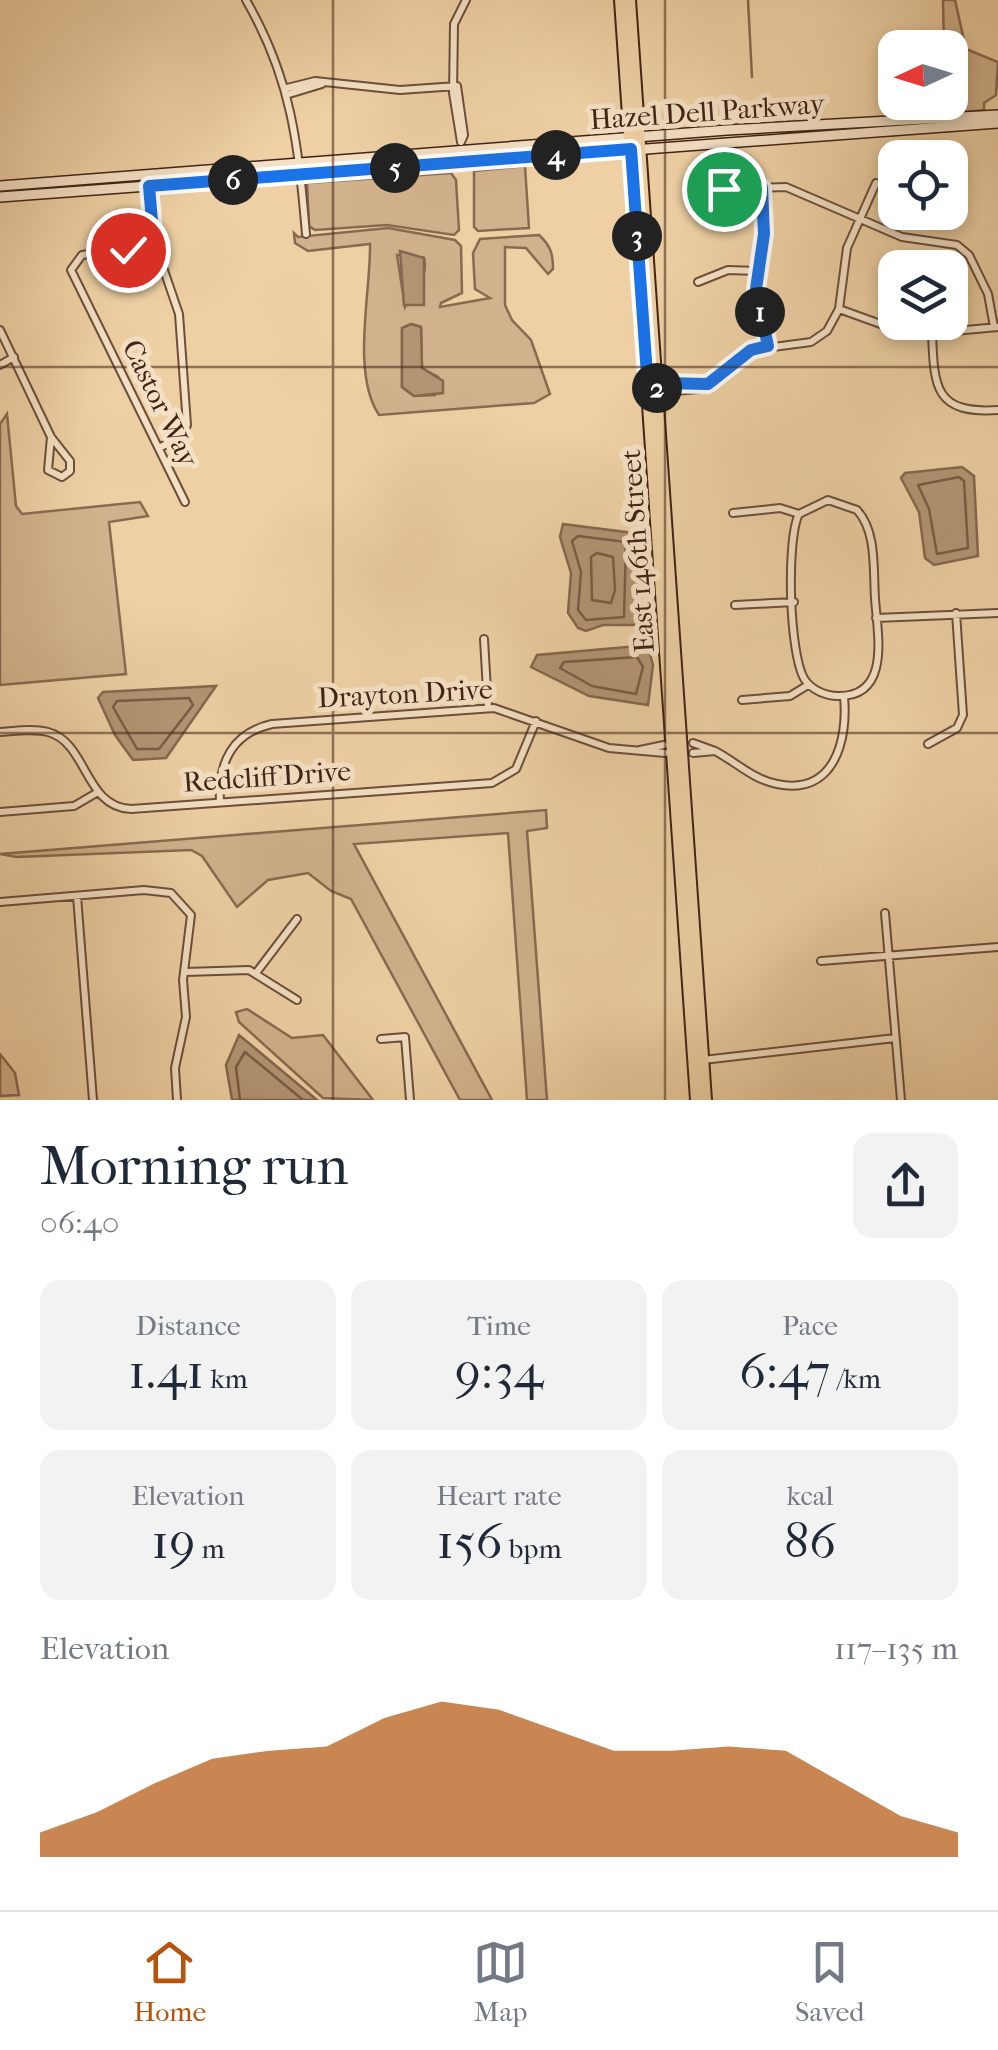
<!DOCTYPE html>
<html lang="en">
<head>
<meta charset="utf-8">
<style>
	:root { --surface:#fff; --page:#f2f2f3; --text:#1f2937; --muted:#747a83; --line:#e0e1e3; --accent:#b45309 }
	body { margin:0; font-family:"IM FELL French Canon",serif; background:var(--page); color:var(--text); height:100vh; display:flex; flex-direction:column; font-size:38px; white-space:nowrap }
	* { box-sizing:border-box; margin:0 }
	p { font-size:32px; color:var(--muted) }
	.icon { flex:none; width:55px; height:55px; fill:none; stroke:currentColor; stroke-width:2; stroke-linecap:round; stroke-linejoin:round }
	.map { position:relative; height:1100px; overflow:hidden }
	.side { display:flex; flex-direction:column; background:var(--surface); flex:1 }
	.side>* { flex:none }
	.needle { width:65px; rotate:266deg }
	.buttons { position:absolute; left:878px; top:30px; display:grid; gap:20px }
	.buttons a { display:grid; place-items:center; width:90px; height:90px; border-radius:20px; background:var(--surface); box-shadow:0 5px 15px #0003; font-size:50px }
	.pin { position:absolute; display:grid; place-items:center; width:85px; height:85px; color:#fff; margin:-42px; border:5px solid #fff; border-radius:50%; box-shadow:0 2px 10px #0007 }
	.km { position:absolute; width:50px; height:50px; margin:-25px; border-radius:50%; background:#222; color:#fff; font-size:28px; line-height:50px; text-align:center }
	.round { display:grid; place-items:center; flex:none; width:105px; height:105px; border-radius:20px; background:var(--page) }
	.overview { display:flex; align-items:center; justify-content:space-between; height:170px; padding:0 40px }
	h1 { font-size:55px; font-weight:600; line-height:75px }
	.metrics { display:grid; grid-template-columns:repeat(3,1fr); gap:15px; height:170px; padding:10px 40px }
	.metrics div { display:grid; align-content:center; border-radius:20px; background:var(--page); text-align:center }
	.metrics b { font-size:50px; font-weight:600 }
	.metrics small { font-size:28px; font-weight:400 }
	.metrics p { font-size:28px }
	.chart { height:280px; padding:20px 40px }
	.chart p { display:flex; justify-content:space-between }
	.chart svg { width:100%; height:180px; margin-top:10px; fill:var(--accent); opacity:.7 }
	.menu { display:flex; justify-content:space-around; align-items:center; height:140px; border-top:2px solid var(--line); background:var(--surface); font-size:28px; color:var(--muted) }
	.menu a { display:grid; justify-items:center; gap:5px }
	.menu .on { color:var(--accent) }
	.map>svg:first-child { display:block }
	.green { fill:#d1b28c; stroke:#896a51; stroke-width:2.5; fill-rule:evenodd }
	.water { fill:#b39574; stroke:#85674e; stroke-width:2.5 }
	.lines { fill:none; stroke-linecap:round; stroke-linejoin:round }
	.shore { stroke:#7a5c45; stroke-width:2.5 }
	.stream { stroke:#85674e; stroke-width:2.5 }
	.minor-casing { stroke:#6c4e3a; stroke-width:10 }
	.secondary-casing { stroke:#412216; stroke-width:12 }
	.primary-casing { stroke:#412216; stroke-width:14 }
	.minor { stroke:#f4e0c4; stroke-width:6 }
	.secondary { stroke:#f4e0c4; stroke-width:9 }
	.primary { stroke:#eed0a4; stroke-width:10 }
	.route-casing { stroke:#fff; stroke-width:20 }
	.route { stroke:#1a73e8; stroke-width:12 }
	.grid { fill:none; stroke:#412216; stroke-width:2.5; stroke-opacity:0.55 }
	.labels { text-anchor:middle; stroke-width:10; stroke-linejoin:round; paint-order:stroke }
	.street-label { font-size:28px; fill:#412216; stroke:#f4e0c4 }
</style>
</head>
<body>
<div class="map">
<svg width="998" height="1100" viewBox="0 0 998 1100">
	<rect width="100%" height="100%" fill="#eed0a4"/>
	<filter id="stains"><feTurbulence type="fractalNoise" baseFrequency=".002" numOctaves="4"/><feColorMatrix values="0 0 0 0 .2 0 0 0 0 .09 0 0 0 0 .02 0 0 0 .5 -.17"/></filter>
	<radialGradient id="worn" r=".72"><stop offset=".6" stop-color="#630" stop-opacity="0"/><stop offset="1" stop-color="#630" stop-opacity=".3"/></radialGradient>
	<path class="green" d="M943,0H955L966,49L998,62L996,95L984,103V110L955,113L950,48L944,47Z
		M525,166L529,228L478,231L474,227V171Z
		M451,173L456,180L459,230L454,235L387,225L315,230L309,226L307,183Z
		M388,228L455,240L461,246L462,293L441,303L440,307L490,298L475,289L473,253L480,239L539,235C551,246 553,254 553,269L548,274L526,248L505,247V305L512,320L531,340L550,394L534,403L379,415C351,373 371,292 370,244L308,251L295,243L294,233L298,237ZM397,255L424,258C429,276 414,291 405,307ZM411,324L421,327L422,368L438,377L435,395L414,396L402,387V328Z
		M7,414L16,506L22,514L140,502L148,516L109,522L126,674L0,685V424Z
		M546,810L547,828L527,831L547,1100H527L508,833L354,844L492,1100H460L351,899L331,891L308,873L268,880L237,907L202,856L191,850L17,857L0,854Z
		M247,1009L292,1038L323,1035L373,1100L323,1098L239,1022L236,1012Z
		M0,1054L15,1073L19,1095L0,1096Z"/>
	<path class="water" d="M400,251L424,258V305H404Z
		M411,324L421,327L422,368L443,381V393L414,396L402,387V328Z
		M962,467L974,476L978,556L934,565L925,558L919,512L901,478L905,473Z
		M563,524L633,533L638,545V625H603L586,631L578,628L568,613L571,573L560,537Z
		M638,646L649,651L653,665L648,705L589,696L531,667L537,655Z
		M216,686L166,758L133,760L115,735L98,698L103,692Z
		M239,1035L317,1100H232L226,1065Z"/>
	<g class="lines">
		<path class="shore" d="M959,477L964,481L968,548L937,554L929,509L918,485Z
			M578,536L626,542L624,617L586,620L578,610L581,572L572,541Z
			M597,553L613,557L615,590L611,603L592,600L591,557Z
			M637,657L643,667L636,694L592,686L560,668L564,662Z
			M189,698L193,705L159,749H137L113,707L117,701Z
			M240,1100L236,1067L245,1052L303,1100"/>
		<path class="stream" d="M748,0L752,77"/>
		<defs>
			<path id="minor" d="M246,0C292,80 298,144 306,234
				M457,86L464,135L461,142
				M287,88L315,81L400,90L457,86
				M289,94L322,84
				M461,142L453,93L454,24L466,0
				M149,186L155,244L179,314L187,425L182,436L159,448
				M761,188L764,234L756,289L768,346
				M692,196L724,189L786,187L902,237L957,245L969,255L988,294L994,327
				M155,244L82,255L71,270L185,502
				M698,282L728,270L758,271
				M839,309L911,335L998,327
				M0,330L51,437L70,461V471L62,477L48,470L51,437
				M932,333C934,388 935,414 998,410
				M0,365L14,357
				M660,388L662,383L704,385
				M661,388L663,392L698,389L751,350L811,342L827,331L839,309L847,248L876,183
				M828,500L857,510C877,532 873,569 875,598C877,632 892,697 838,696C826,696 812,690 805,680C789,656 786,539 799,514Z
				M733,513L780,508L799,514
				M735,605L794,602
				M876,618L998,613
				M484,639L488,708
				M742,700L790,696L808,685
				M0,732C15,731 33,728 48,732C88,743 84,807 131,809L492,783L516,769L536,721
				M693,743L715,751L693,753
				M928,744L957,728L963,715L956,613
				M640,750L664,745
				M715,751C736,762 754,780 777,784C835,796 848,739 844,697
				M220,802C218,763 232,733 272,724L494,708L609,748L665,753
				M0,812L74,806L98,792
				M77,896L93,1100
				M0,902L144,890L171,893L191,915L183,980L186,1017L175,1068L177,1100
				M885,913L901,1100
				M821,961L998,947
				M185,972L249,970L297,1000
				M256,973L297,919
				M381,1039L405,1037L410,1100
				M703,1060L895,1038"/>
			<path id="secondary" d="M0,186L727,130L998,115
				M0,197L998,123"/>
			<path id="primary" d="M620,0L696,1100
				M630,0L706,1100"/>
		</defs>
		<use href="#minor" class="minor-casing"/>
		<use href="#secondary" class="secondary-casing"/>
		<use href="#primary" class="primary-casing"/>
		<use href="#minor" class="minor"/>
		<use href="#secondary" class="secondary"/>
		<use href="#primary" class="primary"/>
	</g>
	<g class="lines">
		<defs>
			<path id="route" d="M128,250L154,244L149,186L631,149L648,389L661,388L662,383L708,384L751,350L768,346L756,289L764,234L762,188L724,189"/>
		</defs>
		<use href="#route" class="route-casing"/>
		<use href="#route" class="route"/>
	</g>
	<path class="grid" d="M333,0V1100M665,0V1100M0,367H998M0,733H998"/>
	<g class="labels">
		<g class="street-label">
			<text transform="translate(707 111) rotate(-4)" y="10">Hazel Dell Parkway</text>
			<text transform="translate(161 403) rotate(64)" y="10">Castor Way</text>
			<text transform="translate(637 551) rotate(-94)" y="10">East 146th Street</text>
			<text transform="translate(405 693) rotate(-3)" y="10">Drayton Drive</text>
			<text transform="translate(267 776) rotate(-4)" y="10">Redcliff Drive</text>
		</g>
	</g>
	<rect width="100%" height="100%" filter="url(#stains)"/>
	<rect width="100%" height="100%" fill="url(#worn)"/>
</svg>
<div class="buttons">
<a><svg class="needle" viewBox="-14 -14 28 28"><path d="M0-13l5 13h-10z" fill="#e53935"/><path d="M0 13l5-13h-10z" fill="#747a83"/></svg></a>
<a><svg class="icon" aria-label="locate" viewBox="0 0 24 24"><circle cx="12" cy="12" r="6"/><path d="M12 2v4M12 18v4M2 12h4M18 12h4"/></svg></a>
<a><svg class="icon" aria-label="layers" viewBox="0 0 24 24"><path d="M12 4l9 5-9 5-9-5zM3 14l9 5 9-5"/></svg></a>
</div>
<div class="pin" style="left:724px;top:189px;background:#1e9e55"><svg class="icon" aria-label="arrive" viewBox="0 0 24 24"><path d="M6 21V4h12l-3 4 3 4H6"/></svg></div>
<div class="pin" style="left:128px;top:250px;background:#d93025"><svg class="icon" aria-label="check" viewBox="0 0 24 24"><path d="M5 12l5 5 9-10"/></svg></div>
<b class="km" style="left:760px;top:312px">1</b>
<b class="km" style="left:657px;top:388px">2</b>
<b class="km" style="left:637px;top:236px">3</b>
<b class="km" style="left:556px;top:155px">4</b>
<b class="km" style="left:395px;top:168px">5</b>
<b class="km" style="left:233px;top:180px">6</b>
</div>
<section class="side">
<div class="overview"><div><h1>Morning run</h1><p>06:40</p></div><a class="round"><svg class="icon" aria-label="share" viewBox="0 0 24 24"><path d="M12 15V3M7 8l5-5 5 5M5 13v7h14v-7"/></svg></a></div>
<div class="metrics">
<div><p>Distance</p><b>1.41<small> km</small></b></div>
<div><p>Time</p><b>9:34</b></div>
<div><p>Pace</p><b>6:47<small> /km</small></b></div>
</div>
<div class="metrics">
<div><p>Elevation</p><b>19<small> m</small></b></div>
<div><p>Heart rate</p><b>156<small> bpm</small></b></div>
<div><p>kcal</p><b>86</b></div>
</div>
<div class="chart"><p><span>Elevation</span>117–135 m</p>
<svg viewBox="0 0 160 44" preserveAspectRatio="none"><path d="M0 44V38L10 33L20 26L30 20L40 18L50 17L60 10L70 6L80 8L90 13L100 18L110 18L120 17L130 18L140 26L150 34L160 38V44z"/></svg>
</div>
</section>
<nav class="menu">
<a class="on"><svg class="icon" aria-label="home" viewBox="0 0 24 24"><path d="M3 11l9-7 9 7M6 9v11h12V9"/></svg>Home</a>
<a><svg class="icon" aria-label="map" viewBox="0 0 24 24"><path d="M3 6l6-2 6 2 6-2v14l-6 2-6-2-6 2zM9 4v14M15 6v14"/></svg>Map</a>
<a><svg class="icon" aria-label="saved" viewBox="0 0 24 24"><path d="M7 4h10v16l-5-4-5 4z"/></svg>Saved</a>
</nav>
</body>
</html>
